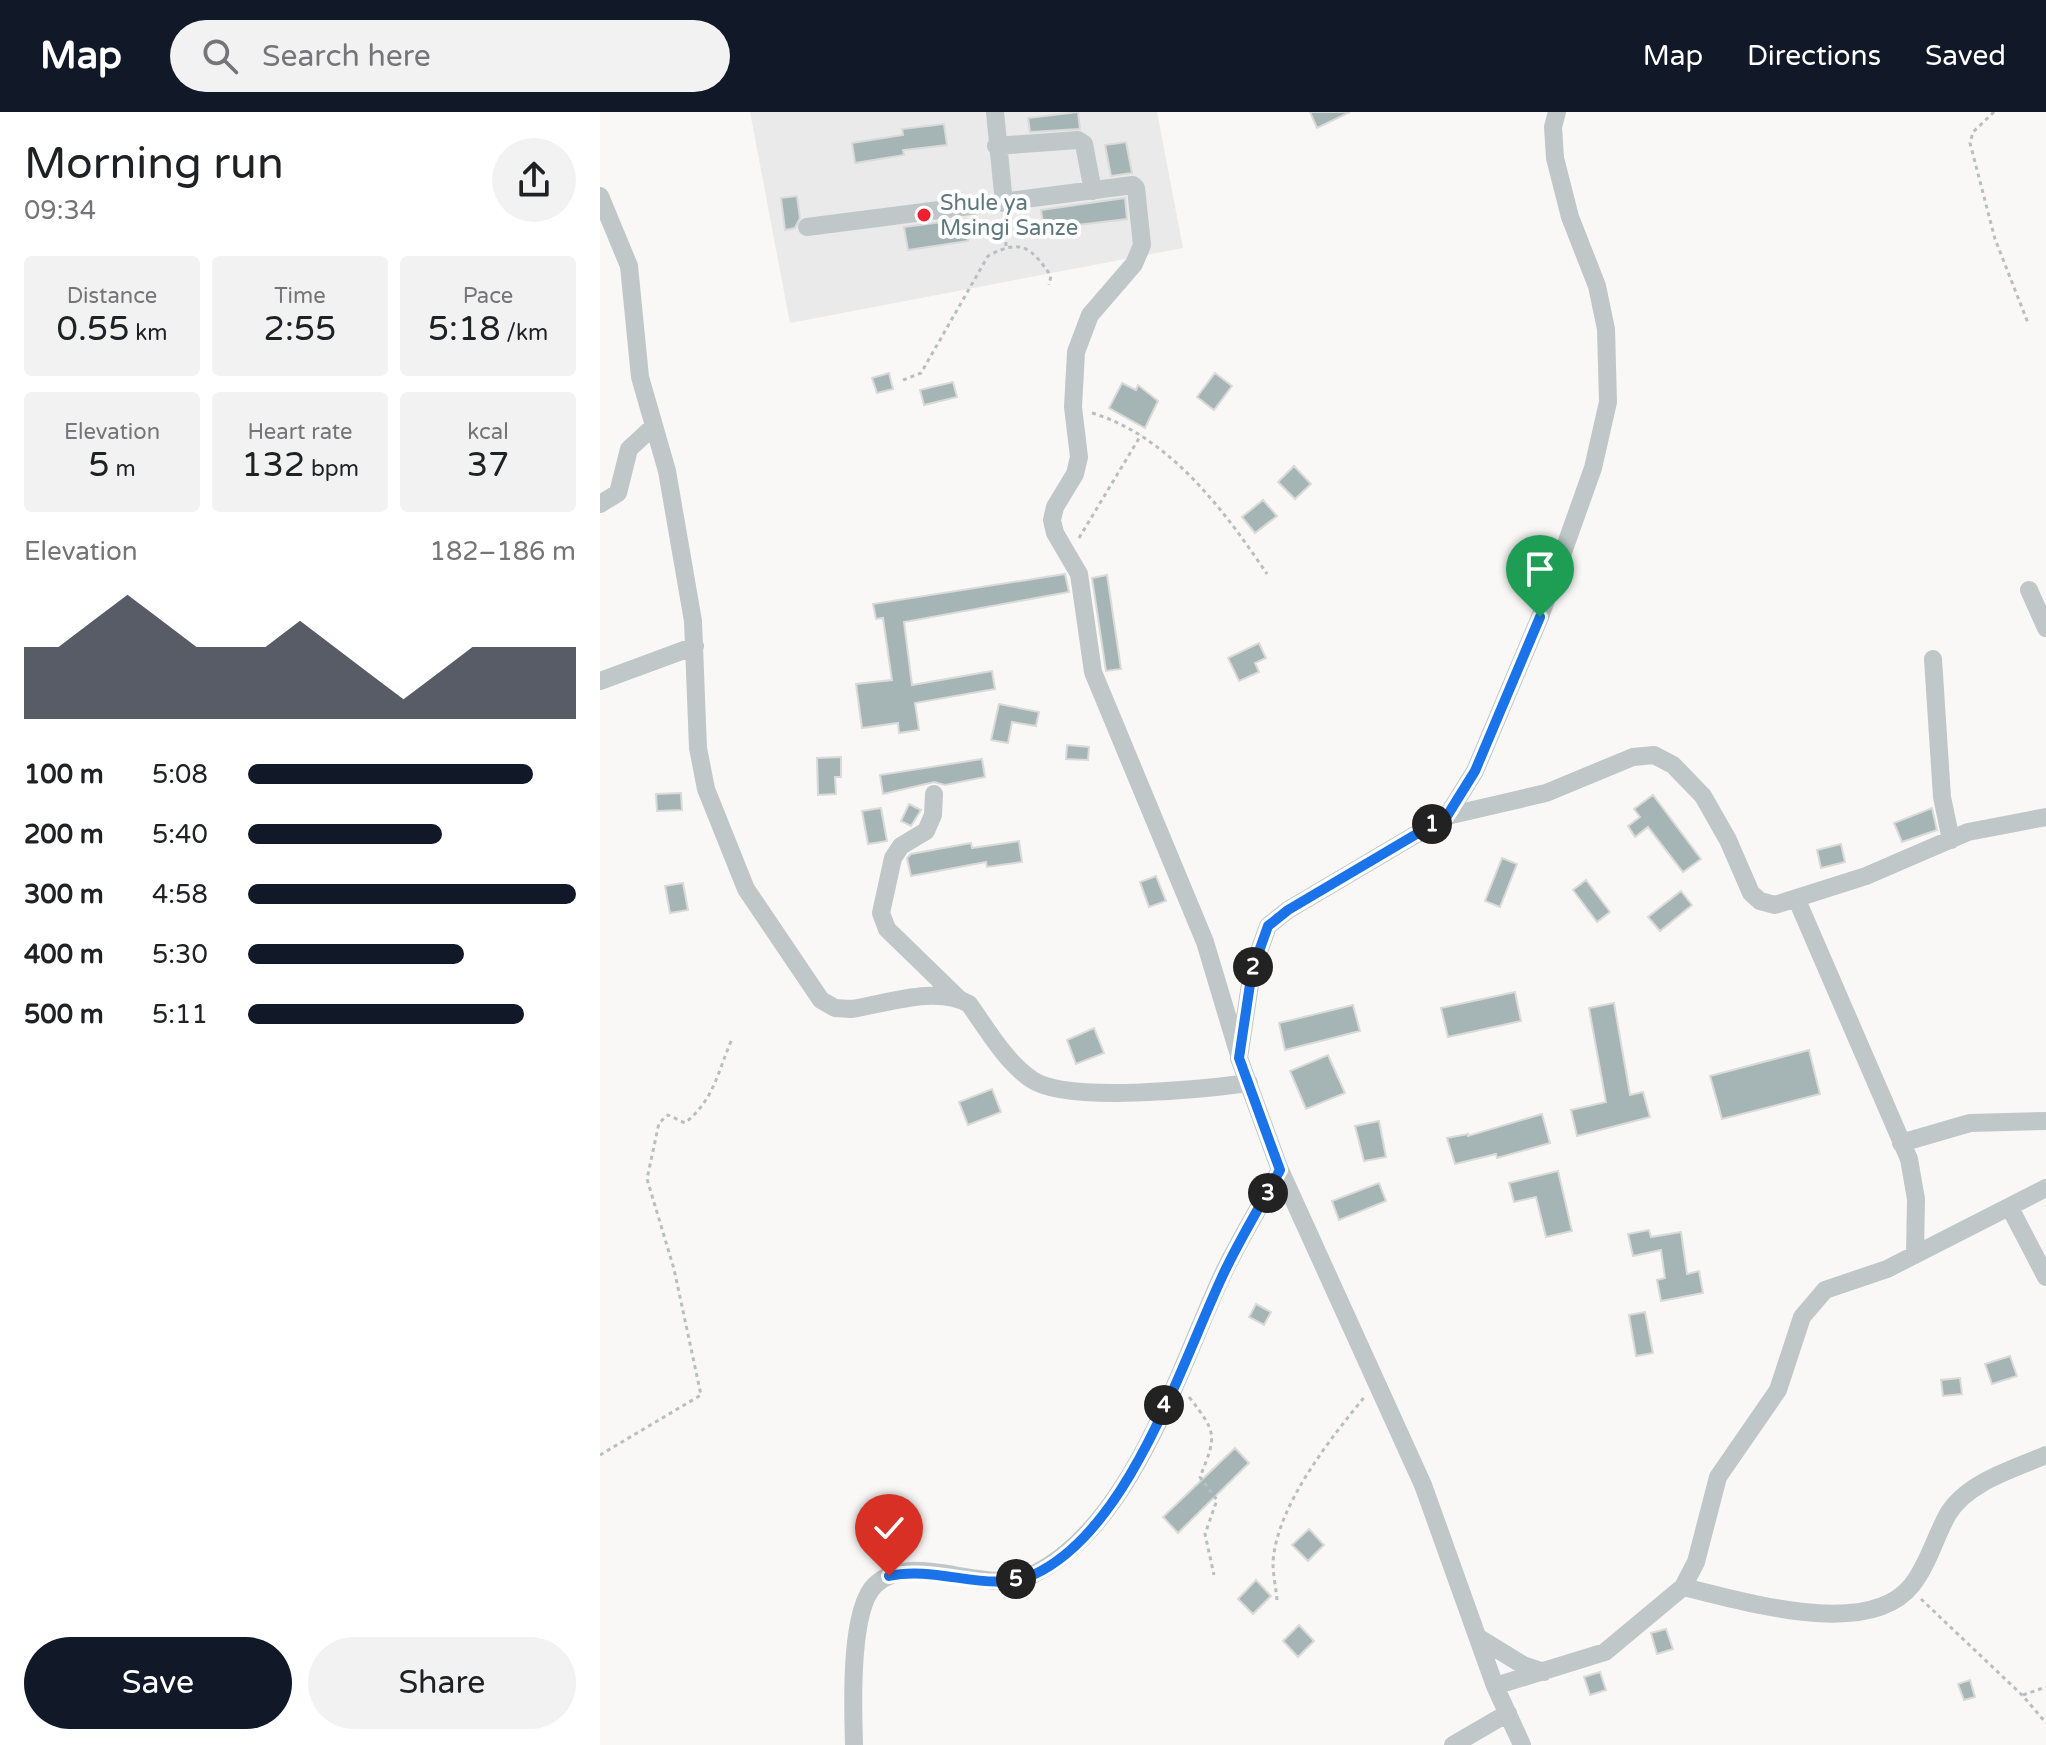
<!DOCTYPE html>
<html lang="en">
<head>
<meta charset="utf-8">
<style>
	:root { --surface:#fff; --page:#f2f2f2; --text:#202124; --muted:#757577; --accent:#111827 }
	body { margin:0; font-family:"Varela Round",sans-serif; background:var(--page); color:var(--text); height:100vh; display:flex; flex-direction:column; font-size:30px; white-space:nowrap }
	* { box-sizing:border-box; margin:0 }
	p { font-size:26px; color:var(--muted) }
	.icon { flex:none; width:44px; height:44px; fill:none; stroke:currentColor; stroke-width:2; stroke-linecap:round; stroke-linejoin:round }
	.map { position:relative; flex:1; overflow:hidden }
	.sheet { display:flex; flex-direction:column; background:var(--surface); width:600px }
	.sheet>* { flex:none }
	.pin { position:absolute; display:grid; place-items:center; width:68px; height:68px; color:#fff; margin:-82px -34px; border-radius:50% 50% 50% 0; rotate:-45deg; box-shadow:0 0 8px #0007 }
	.pin .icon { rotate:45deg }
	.km { position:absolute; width:40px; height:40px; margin:-20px; border-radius:50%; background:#222; color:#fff; font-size:22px; line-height:40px; text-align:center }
	.round { display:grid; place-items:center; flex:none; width:84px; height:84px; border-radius:42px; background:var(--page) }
	.headline { display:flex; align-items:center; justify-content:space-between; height:136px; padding:0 24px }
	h1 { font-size:44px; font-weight:600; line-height:60px }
	.stats { display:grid; grid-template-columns:repeat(3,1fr); gap:12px; height:136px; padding:8px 24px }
	.stats div { display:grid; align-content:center; border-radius:8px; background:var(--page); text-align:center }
	.stats b { font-size:34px; font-weight:600 }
	.stats small { font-size:22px; font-weight:400 }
	.stats p { font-size:22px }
	.chart { height:224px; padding:16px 24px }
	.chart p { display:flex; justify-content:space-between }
	.chart svg { width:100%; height:144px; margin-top:8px; fill:var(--accent); opacity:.7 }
	.button { display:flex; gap:16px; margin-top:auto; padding:16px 24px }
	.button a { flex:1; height:92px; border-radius:48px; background:var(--accent); color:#fff; font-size:32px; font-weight:600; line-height:92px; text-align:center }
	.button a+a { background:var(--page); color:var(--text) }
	ul { padding:0 24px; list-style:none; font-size:26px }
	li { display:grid; grid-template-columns:128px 96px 1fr; align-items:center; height:60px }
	li i { height:20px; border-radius:10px; background:var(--accent) }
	header { display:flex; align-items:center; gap:48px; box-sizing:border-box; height:112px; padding:0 40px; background:var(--accent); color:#fff }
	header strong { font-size:38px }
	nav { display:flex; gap:44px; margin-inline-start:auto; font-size:28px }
	.search { width:560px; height:72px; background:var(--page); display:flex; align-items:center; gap:20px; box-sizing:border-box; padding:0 28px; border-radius:44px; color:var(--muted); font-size:30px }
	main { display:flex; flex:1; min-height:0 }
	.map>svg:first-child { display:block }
	.built { fill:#e9eae9 }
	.building { fill:#a5b5b6; stroke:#dadad8; stroke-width:2 }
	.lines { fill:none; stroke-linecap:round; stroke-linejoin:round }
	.path { stroke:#b9bfc0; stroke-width:3; stroke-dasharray:4 4; stroke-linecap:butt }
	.minor { stroke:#bfc7c8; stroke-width:18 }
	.route-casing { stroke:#fff; stroke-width:16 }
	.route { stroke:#1a73e8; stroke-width:10 }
	.poi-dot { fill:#ee202f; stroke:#fff; stroke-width:3 }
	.labels { text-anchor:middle; stroke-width:8; stroke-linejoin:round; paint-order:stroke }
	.poi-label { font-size:22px; fill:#5e787d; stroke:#fff; text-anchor:start }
</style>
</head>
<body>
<header>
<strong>Map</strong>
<div class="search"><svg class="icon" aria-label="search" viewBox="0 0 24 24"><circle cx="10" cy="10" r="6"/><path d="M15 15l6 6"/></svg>Search here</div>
<nav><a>Map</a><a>Directions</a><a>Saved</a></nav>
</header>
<main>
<section class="sheet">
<div class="headline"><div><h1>Morning run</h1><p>09:34</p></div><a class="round"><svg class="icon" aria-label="share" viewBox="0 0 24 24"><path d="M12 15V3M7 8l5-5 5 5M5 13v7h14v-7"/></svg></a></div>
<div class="stats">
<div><p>Distance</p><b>0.55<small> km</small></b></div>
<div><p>Time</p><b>2:55</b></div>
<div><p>Pace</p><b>5:18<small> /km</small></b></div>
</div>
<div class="stats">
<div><p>Elevation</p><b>5<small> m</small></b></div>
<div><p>Heart rate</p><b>132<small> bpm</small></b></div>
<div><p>kcal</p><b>37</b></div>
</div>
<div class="chart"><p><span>Elevation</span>182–186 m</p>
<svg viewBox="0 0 160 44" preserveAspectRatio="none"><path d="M0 44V22L10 22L20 14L30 6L40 14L50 22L60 22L70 22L80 14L90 22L100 30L110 38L120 30L130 22L140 22L150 22L160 22V44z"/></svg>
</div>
<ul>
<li><b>100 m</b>5:08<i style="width:87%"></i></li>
<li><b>200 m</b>5:40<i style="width:59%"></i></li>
<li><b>300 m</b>4:58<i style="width:100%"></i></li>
<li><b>400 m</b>5:30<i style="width:66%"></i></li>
<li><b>500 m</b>5:11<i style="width:84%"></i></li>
</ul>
<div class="button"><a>Save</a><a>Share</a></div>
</section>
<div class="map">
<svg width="1446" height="1633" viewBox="0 0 1446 1633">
	<rect width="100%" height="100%" fill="#f9f8f6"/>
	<path class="built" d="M150,0H557L583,136L190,211Z"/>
	<path class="building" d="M478,0L480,17L430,20L428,6Z
		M710,0H750L717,16Z
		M344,12L347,33L303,38L304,43L255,51L252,31L303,23L302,17Z
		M526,30L532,61L511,64L505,33Z
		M197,84L200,106L195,116L185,118L181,86Z
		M525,86L527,107L444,117L441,98Z
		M365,107L368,129L308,138L304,115Z
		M289,261L293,277L277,281L272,266Z
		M615,261L632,274L614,298L597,285Z
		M353,270L357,285L324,293L320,278Z
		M522,271L536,278L538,273L558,289L545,316L509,296Z
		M694,354L711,372L695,387L678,370Z
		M663,388L677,404L655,421L642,405Z
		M465,462L469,480L304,510L312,573L392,559L395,577L315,591L319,618L299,621L298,611L262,616L256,572L292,568L283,506L276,507L273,492Z
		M507,463L521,557L506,559L492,466Z
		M659,531L666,546L655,551L659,560L639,569L628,546Z
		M399,592L439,600L436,614L412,610L408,631L391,628Z
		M467,633L489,635L488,648L466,647Z
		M241,645V665H235L236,682L218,683L217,646Z
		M382,647L385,665L345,673L334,670L283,682L280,663Z
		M81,681L82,698L57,699L56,682Z
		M1053,683L1101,747L1083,760L1048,715L1035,725L1028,714L1040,705L1034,697Z
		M309,692L321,698L311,714L301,709Z
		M281,696L287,729L268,732L262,699Z
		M1332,696L1337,718L1302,730L1294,711Z
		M419,729L422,750L387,755L386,750L311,764L307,746L311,742L371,731L372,736Z
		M1241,732L1245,750L1221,756L1217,738Z
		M902,746L917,752L900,795L885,789Z
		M556,764L566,789L549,795L540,770Z
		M986,768L1010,800L997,810L973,778Z
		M83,771L88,798L70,801L65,774Z
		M1081,779L1092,793L1060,819L1048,805Z
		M915,880L921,909L848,925L841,896Z
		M1014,891L1030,983L1043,980L1050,1005L977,1024L971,998L1006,990L989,896Z
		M753,893L760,919L685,938L679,911Z
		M494,916L504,941L476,952L467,928Z
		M1209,938L1220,982L1122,1007L1110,964Z
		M728,943L745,981L706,997L690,959Z
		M392,977L401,1000L368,1013L359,990Z
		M942,1002L950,1031L897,1046L896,1042L855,1052L847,1026L868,1022V1024Z
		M779,1009L786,1045L764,1049L755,1014Z
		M958,1059L972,1119L946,1125L936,1085L914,1090L909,1071Z
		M779,1071L786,1089L739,1108L732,1089Z
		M1049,1118L1051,1125L1081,1120L1087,1162L1099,1159L1103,1181L1061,1189L1057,1168L1065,1166L1061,1138L1033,1144L1028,1122Z
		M656,1192L671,1200L664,1213L649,1205Z
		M1045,1200L1053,1241L1036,1244L1029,1203Z
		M1410,1244L1417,1264L1392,1272L1385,1252Z
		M1360,1266L1362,1282L1343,1284L1341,1268Z
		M635,1336L649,1351L578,1421L563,1405Z
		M709,1417L724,1433L708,1449L692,1433Z
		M656,1468L671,1484L653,1502L638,1487Z
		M699,1513L714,1529L698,1545L683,1529Z
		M1066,1517L1073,1537L1057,1542L1051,1521Z
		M1000,1560L1006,1578L990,1583L984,1565Z
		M1370,1568L1375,1585L1364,1588L1358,1572Z"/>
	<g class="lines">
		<path class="path" d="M1394,0L1373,20L1370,31L1395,127L1428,211
			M405,106L406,134
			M303,268L321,261L388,144C421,126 431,135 451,164L449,173
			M492,301C569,324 624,398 667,462
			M479,426L541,323
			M589,1285C617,1321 617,1323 600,1365L617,1388L605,1422L614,1463
			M0,1343L101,1283L74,1157L47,1067L59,1011L68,1003L85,1011C114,988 118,959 132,927
			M1321,1487L1423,1584L1446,1611
			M677,1488C676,1476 673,1463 673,1451C676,1394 731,1326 766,1283
			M1423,1583L1446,1575"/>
		<path class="minor" d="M395,0L404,91
			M396,34L478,28L484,32L493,79
			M0,84L29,154L40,265L67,359L93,509L98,636L106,677L146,777L221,888L235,896L251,897C285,892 337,873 369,892C387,917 405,949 431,967C465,992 604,977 649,971
			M207,115L533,73L536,76L542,133L534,152L490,203L476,240L473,295L479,345L475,362L455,395L452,408L455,421L479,462L493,560L605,830L638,940
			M0,392L18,381L29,337L54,314
			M1429,478L1446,516
			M1333,547L1342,685L1351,728
			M0,569L95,534
			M334,682L333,703L326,719L301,734L293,746L281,801L287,817L358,886
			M847,704L946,681L1033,645L1054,643L1073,653L1103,684L1128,728L1151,781L1160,789L1175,793L1266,764L1368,720L1446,705
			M1197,788L1309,1047L1316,1087L1315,1143
			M1301,1031L1370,1011L1446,1009
			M1410,1096L1446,1165
			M1083,1475C1141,1488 1268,1529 1312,1473C1328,1453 1335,1425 1348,1402C1367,1370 1414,1357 1446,1343
			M879,1526L923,1553L944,1560
			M895,1574L1005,1540L1083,1475L1096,1450L1118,1365L1178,1278L1202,1205L1225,1178L1287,1157L1446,1076
			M254,1633C253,1597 249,1498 275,1473C313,1436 387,1486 434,1462C532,1413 578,1259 622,1164C639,1128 661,1093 680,1058
			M853,1633L908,1601
			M922,1633L895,1574L823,1373L680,1058L639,946L652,859L668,814L688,798L847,704L875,659L940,505L993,356L1008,290L1006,217L997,174L970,105L955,46L953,15L957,0"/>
	</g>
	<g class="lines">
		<defs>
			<path id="route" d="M289,1464C337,1453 390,1482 433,1463C528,1420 580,1255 622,1165C639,1128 661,1093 680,1058L639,946L652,859L668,814L688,798L847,704L875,659L940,505"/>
		</defs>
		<use href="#route" class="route-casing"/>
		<use href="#route" class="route"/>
	</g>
	<circle class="poi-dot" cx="324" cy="103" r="8"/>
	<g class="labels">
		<g class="poi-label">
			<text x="340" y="98">Shule ya<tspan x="340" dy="25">Msingi Sanze</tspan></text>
		</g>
	</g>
</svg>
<div class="pin" style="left:940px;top:505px;background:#1e9e55"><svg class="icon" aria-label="arrive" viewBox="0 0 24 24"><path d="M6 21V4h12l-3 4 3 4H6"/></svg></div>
<div class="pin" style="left:289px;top:1464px;background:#d93025"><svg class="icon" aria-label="check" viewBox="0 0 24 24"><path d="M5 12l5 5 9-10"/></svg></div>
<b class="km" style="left:832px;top:712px">1</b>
<b class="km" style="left:653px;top:855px">2</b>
<b class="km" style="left:668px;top:1081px">3</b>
<b class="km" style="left:564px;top:1293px">4</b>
<b class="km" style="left:416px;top:1467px">5</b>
</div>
</main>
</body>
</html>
